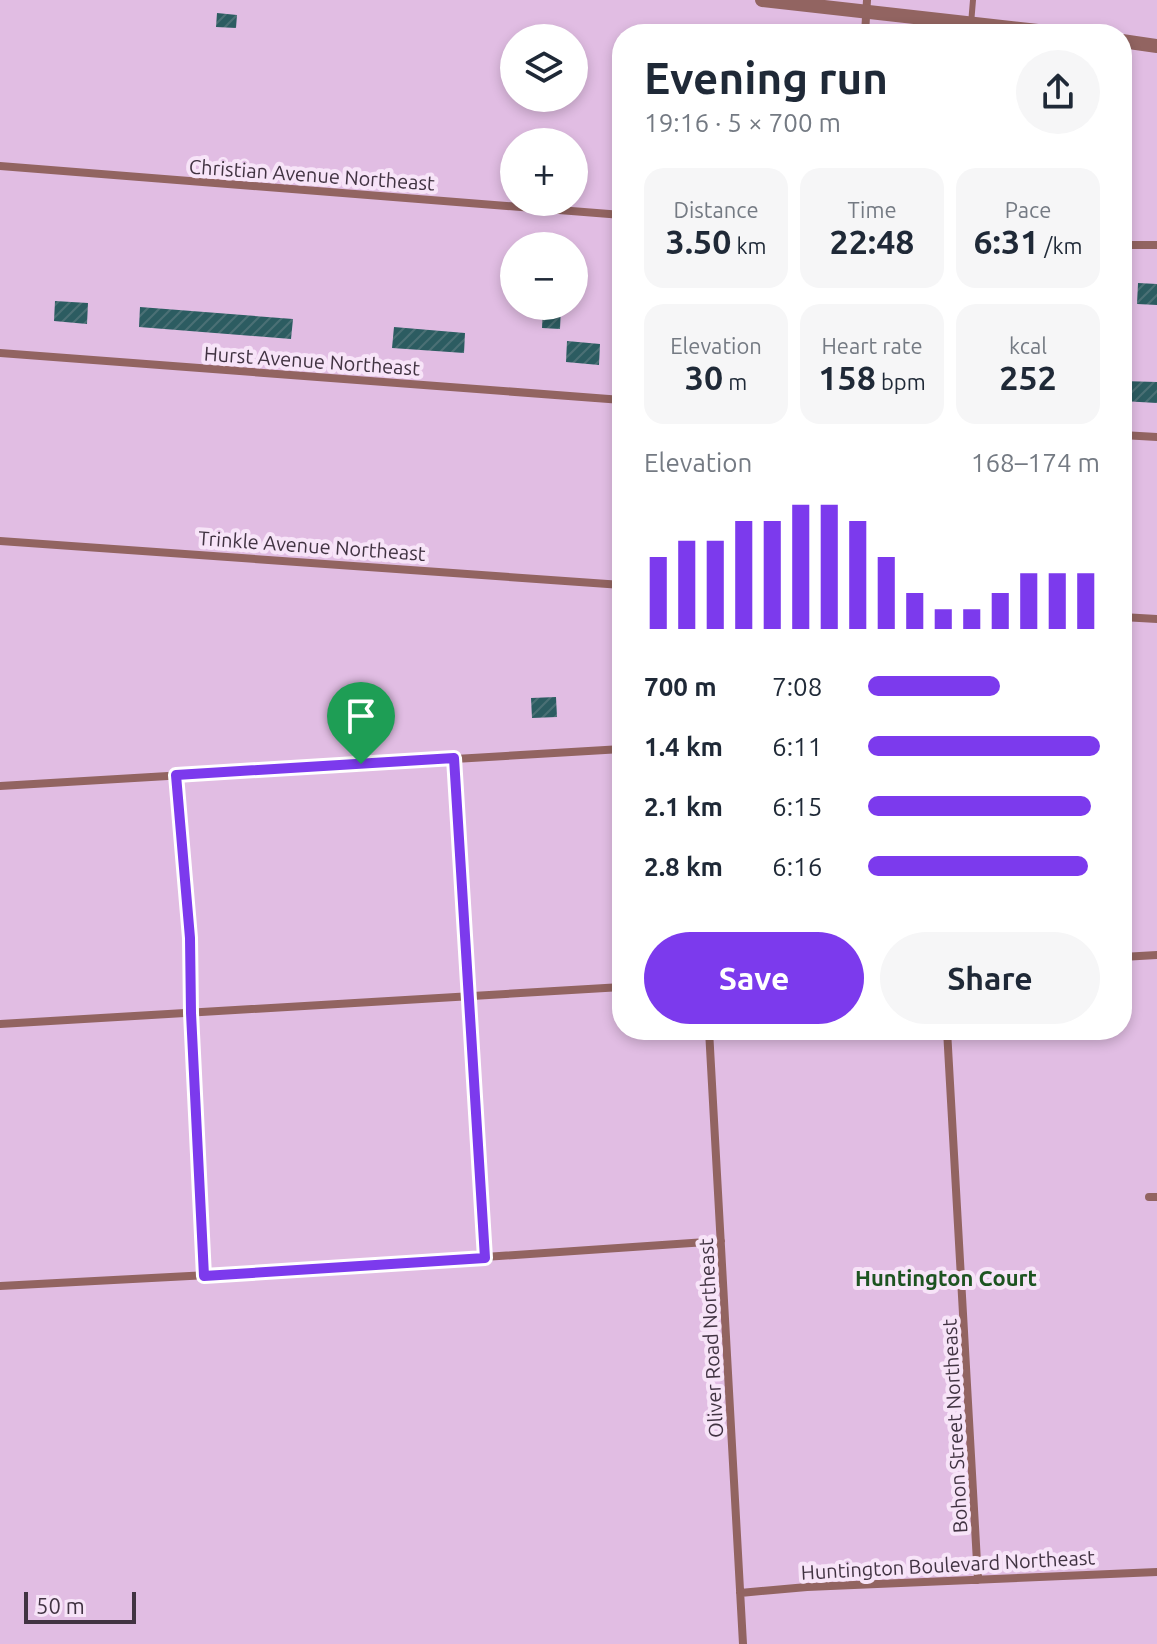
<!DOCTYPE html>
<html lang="en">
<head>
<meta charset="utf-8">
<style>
	:root { --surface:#fff; --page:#f6f6f7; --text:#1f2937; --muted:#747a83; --accent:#7c3aed }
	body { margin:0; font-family:Ubuntu,sans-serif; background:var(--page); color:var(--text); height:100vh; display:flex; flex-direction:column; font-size:30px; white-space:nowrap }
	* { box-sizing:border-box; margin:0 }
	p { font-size:26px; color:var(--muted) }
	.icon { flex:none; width:44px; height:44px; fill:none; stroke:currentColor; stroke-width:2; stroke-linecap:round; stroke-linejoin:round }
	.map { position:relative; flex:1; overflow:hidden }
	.side { position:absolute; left:612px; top:24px; width:520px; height:1016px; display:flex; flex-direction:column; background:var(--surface); border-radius:32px; box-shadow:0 4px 12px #0003 }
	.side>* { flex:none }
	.fabs { position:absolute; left:500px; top:24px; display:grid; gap:16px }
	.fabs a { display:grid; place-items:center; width:88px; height:88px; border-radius:50%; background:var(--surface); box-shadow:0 4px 12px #0003; font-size:40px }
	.scale { position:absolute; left:24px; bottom:20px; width:112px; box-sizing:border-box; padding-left:8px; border:4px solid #413342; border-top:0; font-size:22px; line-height:28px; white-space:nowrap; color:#413342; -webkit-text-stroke:6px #f7e4f8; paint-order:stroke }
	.pin { position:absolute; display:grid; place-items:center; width:68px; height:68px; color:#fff; margin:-82px -34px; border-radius:50% 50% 50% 0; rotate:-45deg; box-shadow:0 0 8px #0007 }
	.pin .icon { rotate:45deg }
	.round { display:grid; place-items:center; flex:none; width:84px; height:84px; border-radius:42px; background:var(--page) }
	.head { display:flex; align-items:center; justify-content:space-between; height:136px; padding:0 32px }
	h1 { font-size:44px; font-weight:700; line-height:60px }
	.stats { display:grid; grid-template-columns:repeat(3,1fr); gap:12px; height:136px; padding:8px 32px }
	.stats div { display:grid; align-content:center; border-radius:20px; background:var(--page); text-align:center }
	.stats b { font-size:34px; font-weight:700 }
	.stats small { font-size:22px; font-weight:400 }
	.stats p { font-size:22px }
	.chart { height:224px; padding:16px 32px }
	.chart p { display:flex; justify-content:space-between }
	.chart svg { width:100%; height:144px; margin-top:8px; stroke:var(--accent); stroke-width:6 }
	.primary-button { display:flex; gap:16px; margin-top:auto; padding:16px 32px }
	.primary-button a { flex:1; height:92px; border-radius:48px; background:var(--accent); color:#fff; font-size:32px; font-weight:700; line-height:92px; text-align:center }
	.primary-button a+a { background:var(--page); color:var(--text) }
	ul { padding:0 32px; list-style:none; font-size:26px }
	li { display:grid; grid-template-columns:128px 96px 1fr; align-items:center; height:60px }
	li i { height:20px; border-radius:10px; background:var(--accent) }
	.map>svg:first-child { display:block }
	.building { fill:url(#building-hatch) }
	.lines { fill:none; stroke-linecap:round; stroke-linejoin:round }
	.service { stroke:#926461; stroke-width:6 }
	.minor { stroke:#926461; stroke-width:8 }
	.tertiary { stroke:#926461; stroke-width:14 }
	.route-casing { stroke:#fff; stroke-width:16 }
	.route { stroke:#7c3aed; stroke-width:10 }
	.labels { text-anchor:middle; stroke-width:8; stroke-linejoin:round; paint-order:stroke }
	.street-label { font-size:20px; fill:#413342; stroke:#f7e4f8 }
	.neighbourhood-label { font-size:22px; font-weight:bold; fill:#1d5421; stroke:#f7e4f8 }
</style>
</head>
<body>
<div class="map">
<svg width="1157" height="1644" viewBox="0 0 1157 1644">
	<defs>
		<pattern id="building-hatch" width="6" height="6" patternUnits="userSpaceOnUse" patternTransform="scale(2)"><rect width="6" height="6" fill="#2c5c61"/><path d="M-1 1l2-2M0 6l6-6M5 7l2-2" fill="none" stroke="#4b7075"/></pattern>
	</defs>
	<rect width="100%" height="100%" fill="#e1bde3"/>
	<path class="building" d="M217,13L237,15L236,28L216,27Z
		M1138,283L1157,284V305L1137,304Z
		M55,301L88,303L87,324L54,321Z
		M543,306L561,307L560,329L542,328Z
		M140,307L293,319L291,339L139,327Z
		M394,327L465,333L464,353L392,348Z
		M567,341L600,344L599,365L566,362Z
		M1122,381L1157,382V403L1122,401Z
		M556,697L557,717L532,718L531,698Z"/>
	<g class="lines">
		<path class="service" d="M971,24L973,0"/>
		<path class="minor" d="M865,34L867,0
			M0,166L622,215
			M1122,245H1157
			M0,353L622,400
			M1122,435L1157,437
			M0,541L622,585
			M1122,617L1157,619
			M454,758L485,1258
			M176,775L182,854L186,874L190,938L191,1013L204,1276
			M0,786L622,749
			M1122,957L1157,955
			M0,1024L622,987
			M709,1030L743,1644
			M947,1030L978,1580
			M1149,1197H1157
			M0,1286L265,1272L721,1241
			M740,1593L807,1587L1157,1572"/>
		<path class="tertiary" d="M762,0L1065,34
			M1122,41L1157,46"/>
	</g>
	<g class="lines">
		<defs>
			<path id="route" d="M454,758L485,1258L204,1276L191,1013L190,938L176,775Z"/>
		</defs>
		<use href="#route" class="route-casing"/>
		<use href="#route" class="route"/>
	</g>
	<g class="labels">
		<g class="street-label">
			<text transform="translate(312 175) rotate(4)" y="7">Christian Avenue Northeast</text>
			<text transform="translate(312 361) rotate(4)" y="7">Hurst Avenue Northeast</text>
			<text transform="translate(312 546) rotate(4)" y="7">Trinkle Avenue Northeast</text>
			<text transform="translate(711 1338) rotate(-93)" y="7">Oliver Road Northeast</text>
			<text transform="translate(955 1426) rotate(-93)" y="7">Bohon Street Northeast</text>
			<text transform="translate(948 1565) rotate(-3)" y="7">Huntington Boulevard Northeast</text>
		</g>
		<g class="neighbourhood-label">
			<text x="946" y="1286">Huntington Court</text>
		</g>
	</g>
</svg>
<div class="fabs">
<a><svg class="icon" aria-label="layers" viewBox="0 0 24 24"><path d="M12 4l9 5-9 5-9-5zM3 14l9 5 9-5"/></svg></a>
<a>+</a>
<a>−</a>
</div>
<div class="scale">50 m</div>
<div class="pin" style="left:361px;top:764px;background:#1e9e55"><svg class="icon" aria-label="arrive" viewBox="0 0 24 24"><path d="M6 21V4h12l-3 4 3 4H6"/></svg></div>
<section class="side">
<div class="head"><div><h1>Evening run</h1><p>19:16 · 5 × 700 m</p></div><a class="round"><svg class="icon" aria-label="share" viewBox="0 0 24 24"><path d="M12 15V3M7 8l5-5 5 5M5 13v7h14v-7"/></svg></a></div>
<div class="stats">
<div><p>Distance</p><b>3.50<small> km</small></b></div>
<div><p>Time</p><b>22:48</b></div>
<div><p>Pace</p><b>6:31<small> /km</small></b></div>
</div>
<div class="stats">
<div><p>Elevation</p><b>30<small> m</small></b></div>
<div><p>Heart rate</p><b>158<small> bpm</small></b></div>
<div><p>kcal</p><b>252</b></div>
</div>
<div class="chart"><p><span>Elevation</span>168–174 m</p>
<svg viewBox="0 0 160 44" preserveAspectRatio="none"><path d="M5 44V22M15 44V17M25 44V17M35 44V11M45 44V11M55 44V6M65 44V6M75 44V11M85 44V22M95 44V33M105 44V38M115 44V38M125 44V33M135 44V27M145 44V27M155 44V27"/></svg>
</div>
<ul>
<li><b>700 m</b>7:08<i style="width:57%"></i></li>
<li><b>1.4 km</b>6:11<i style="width:100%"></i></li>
<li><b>2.1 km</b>6:15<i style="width:96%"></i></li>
<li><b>2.8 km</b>6:16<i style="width:95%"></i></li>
</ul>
<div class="primary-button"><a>Save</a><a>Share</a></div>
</section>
</div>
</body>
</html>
